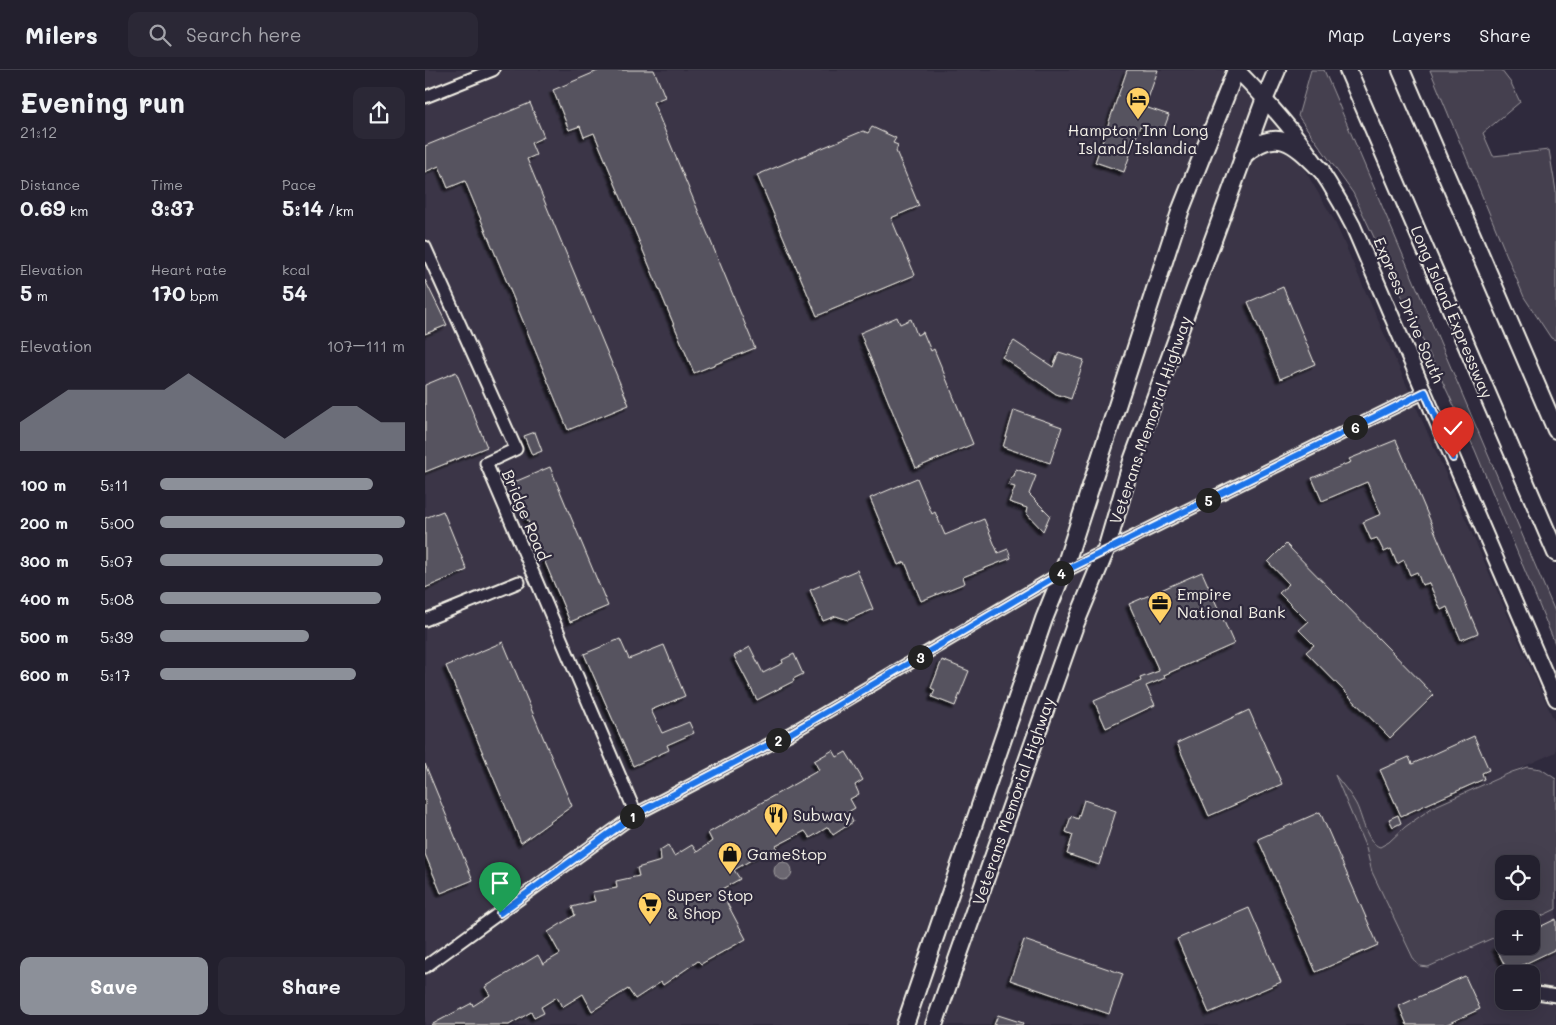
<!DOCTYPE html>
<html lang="en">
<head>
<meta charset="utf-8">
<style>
	:root { --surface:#23202e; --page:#2b2836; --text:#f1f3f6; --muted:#a3a3aa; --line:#403e4a; --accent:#8c9099 }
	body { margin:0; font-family:Mali,sans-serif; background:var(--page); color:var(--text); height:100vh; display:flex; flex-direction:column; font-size:19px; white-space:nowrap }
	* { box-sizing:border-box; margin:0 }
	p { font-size:16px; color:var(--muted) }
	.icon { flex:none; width:28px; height:28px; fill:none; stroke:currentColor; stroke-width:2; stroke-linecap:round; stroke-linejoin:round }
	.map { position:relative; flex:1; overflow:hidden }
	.sheet { display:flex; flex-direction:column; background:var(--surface); width:425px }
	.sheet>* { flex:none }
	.tools { position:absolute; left:1070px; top:785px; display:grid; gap:10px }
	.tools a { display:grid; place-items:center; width:45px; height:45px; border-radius:10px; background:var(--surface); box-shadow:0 5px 20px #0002,0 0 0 1px var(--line); font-size:25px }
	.pin { position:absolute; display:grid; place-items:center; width:42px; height:42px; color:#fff; margin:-51px -21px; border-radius:50% 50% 50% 0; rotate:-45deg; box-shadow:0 0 5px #0007 }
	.pin .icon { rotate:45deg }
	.km { position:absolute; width:25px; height:25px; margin:-12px; border-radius:50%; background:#222; color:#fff; font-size:14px; line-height:25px; text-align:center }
	.round { display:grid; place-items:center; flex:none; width:52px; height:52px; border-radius:10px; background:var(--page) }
	.summary { display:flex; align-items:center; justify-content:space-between; height:85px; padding:0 20px }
	h1 { font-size:28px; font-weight:700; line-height:38px }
	.stats { display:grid; grid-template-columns:repeat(3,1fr); gap:8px; height:85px; padding:5px 20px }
	.stats div { display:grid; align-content:center }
	.stats b { font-size:21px; font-weight:700 }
	.stats small { font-size:14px; font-weight:400 }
	.stats p { font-size:14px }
	.chart { height:140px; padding:10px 20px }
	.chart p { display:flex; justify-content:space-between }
	.chart svg { width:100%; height:90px; margin-top:5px; fill:var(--accent); opacity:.7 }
	.cta { display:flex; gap:10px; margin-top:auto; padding:10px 20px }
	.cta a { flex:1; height:58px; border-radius:10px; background:var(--accent); color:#fff; font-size:20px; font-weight:700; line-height:58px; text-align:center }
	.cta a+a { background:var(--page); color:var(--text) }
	ul { padding:0 20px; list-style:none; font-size:16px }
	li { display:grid; grid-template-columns:80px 60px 1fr; align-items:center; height:38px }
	li i { height:12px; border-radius:6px; background:var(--accent) }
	header { display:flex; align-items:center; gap:30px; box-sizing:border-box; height:70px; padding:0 25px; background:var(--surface); border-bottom:1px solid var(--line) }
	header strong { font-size:24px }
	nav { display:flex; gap:28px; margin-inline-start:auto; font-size:18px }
	.search { width:350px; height:45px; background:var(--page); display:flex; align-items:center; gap:12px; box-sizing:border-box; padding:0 18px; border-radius:10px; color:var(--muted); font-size:19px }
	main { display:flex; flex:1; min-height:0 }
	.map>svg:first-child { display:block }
	.built { fill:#3b3647; fill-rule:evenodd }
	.green { fill:#454050; stroke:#9c989c; fill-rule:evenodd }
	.water { fill:#6a6670; stroke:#a19ea0 }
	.building { fill:#56525f; stroke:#f4f1e8; filter:url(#shadow) }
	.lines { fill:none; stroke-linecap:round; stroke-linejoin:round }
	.minor-casing { stroke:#f4f1e8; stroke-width:15 }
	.major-casing { stroke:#f4f1e8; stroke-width:18 }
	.highway-casing { stroke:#f4f1e8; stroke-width:20 }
	.minor { stroke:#2f2a3d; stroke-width:11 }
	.major { stroke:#2f2a3d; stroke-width:14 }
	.highway { stroke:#2f2a3d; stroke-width:16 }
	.route-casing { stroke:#fff; stroke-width:10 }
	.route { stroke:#1a73e8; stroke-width:6 }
	.labels { text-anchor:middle; stroke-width:4.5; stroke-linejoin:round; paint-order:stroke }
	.poi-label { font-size:16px; fill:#f4f1e8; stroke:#2f2a3d; text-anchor:start }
	.street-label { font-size:16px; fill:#f4f1e8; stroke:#2f2a3d }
</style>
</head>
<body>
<header>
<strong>Milers</strong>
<div class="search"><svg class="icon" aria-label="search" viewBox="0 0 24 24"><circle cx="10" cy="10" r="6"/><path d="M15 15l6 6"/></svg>Search here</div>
<nav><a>Map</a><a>Layers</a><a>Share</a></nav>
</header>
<main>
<section class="sheet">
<div class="summary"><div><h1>Evening run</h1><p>21:12</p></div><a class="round"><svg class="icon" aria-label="share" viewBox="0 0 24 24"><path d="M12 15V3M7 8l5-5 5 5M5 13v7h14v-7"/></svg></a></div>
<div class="stats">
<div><p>Distance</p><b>0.69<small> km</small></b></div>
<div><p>Time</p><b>3:37</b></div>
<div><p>Pace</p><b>5:14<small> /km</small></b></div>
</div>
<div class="stats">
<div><p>Elevation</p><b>5<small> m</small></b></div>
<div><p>Heart rate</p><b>170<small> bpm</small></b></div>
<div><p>kcal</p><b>54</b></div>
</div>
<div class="chart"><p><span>Elevation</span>107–111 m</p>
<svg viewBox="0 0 160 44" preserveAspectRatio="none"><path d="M0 44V30L10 22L20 14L30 14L40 14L50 14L60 14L70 6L80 14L90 22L100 30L110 38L120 30L130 22L140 22L150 30L160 30V44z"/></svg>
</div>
<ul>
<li><b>100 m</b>5:11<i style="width:87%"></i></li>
<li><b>200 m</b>5:00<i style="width:100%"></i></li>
<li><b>300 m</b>5:07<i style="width:91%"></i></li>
<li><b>400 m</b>5:08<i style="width:90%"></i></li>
<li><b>500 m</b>5:39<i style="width:61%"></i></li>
<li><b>600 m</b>5:17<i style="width:80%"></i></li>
</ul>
<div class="cta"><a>Save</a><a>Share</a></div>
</section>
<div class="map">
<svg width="1131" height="955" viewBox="0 0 1131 955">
	<defs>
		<filter id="shadow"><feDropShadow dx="-3.5" dy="3.5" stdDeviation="1" flood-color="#0009"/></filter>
	</defs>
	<rect width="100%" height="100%" fill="#2f2a3d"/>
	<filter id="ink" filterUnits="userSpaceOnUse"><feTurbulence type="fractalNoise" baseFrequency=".02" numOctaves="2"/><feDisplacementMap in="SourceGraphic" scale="10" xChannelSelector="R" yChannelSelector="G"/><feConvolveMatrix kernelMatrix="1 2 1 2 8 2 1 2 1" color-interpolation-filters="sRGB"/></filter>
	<g filter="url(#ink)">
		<path class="built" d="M0,0H810L852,53L909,150L1131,655V682L1008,737L947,802L990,892L995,896L1003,897L1079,863V876H1106V851L1131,839V955H0ZM1079,904H1106V931H1079Z"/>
		<path class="green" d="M886,0H899L1131,544V576L1050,380L928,123L873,46Z
			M1005,0H1076L1086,13L1095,32L1058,63L1068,86L1124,80L1131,121V270L1126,268L1099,227Z
			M1102,697L1116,699L1131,709V839L1106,851V849H1079V863L1003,897L995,896L990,892L947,802L941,778L910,705C917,714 925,723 931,734C937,745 941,773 955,777L964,772L980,757L1008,737L1087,702ZM1079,794H1106V821H1079Z"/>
		<path class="water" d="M349 801a9 9 0 1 1 18 0a9 9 0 1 1-18 0Z"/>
		<path class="building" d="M175,0H229L240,27L228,32L330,278L269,303L169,63L159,67L155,56L144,60L128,20Z
			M702,0H733L720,37L744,45L737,64L715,56L699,102L670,92Z
			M105,33L119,67L106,73L111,85L102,89L204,335L143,360L40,111L23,118L14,96L0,102V76Z
			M447,57L471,68L468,73L473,75L471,81L494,136L466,148L490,205L392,246L332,105L438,61L443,63Z
			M0,210L22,255L0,264Z
			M858,217L890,294L855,309L823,232Z
			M472,247L475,254L486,249L492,265L498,262L506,281L509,279L548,374L491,398L435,263Z
			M589,271L628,297L634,282L659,290L646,329L631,324L577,287Z
			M31,302L62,377L0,402V315Z
			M589,340L637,357L625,393L578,377Z
			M110,362L117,381L107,385L99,366Z
			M971,370L1053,563L1036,570L1022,537L1016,540L1004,513L997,515L992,502L985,505L979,490L972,494L966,479L959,482L952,468L946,470L938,452L956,444L942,412L897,431L887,408L926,392L924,389Z
			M125,397L183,536L145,552L87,413Z
			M591,399L611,406L604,424L625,445L618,461L601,443L602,438L584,432L590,417L583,415L587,406H589Z
			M492,408L507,444L510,442L520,465L559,449L573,483L583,479L586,488L538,507L540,513L496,531L480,492L473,495L445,428Z
			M18,441L42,500L0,518V448Z
			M861,474L1009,625L965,668L881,582L889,575L874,560L883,552L854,523L864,514L843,492Z
			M432,500L448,539L423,550L411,546L398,551L385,520Z
			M777,502L809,574L739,605L740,608L721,616L730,635L681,658L669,631L716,611L715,608L734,601L704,534Z
			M195,569L204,589L239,575L260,626L226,640L237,663L264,652L269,663L242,675L244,680L208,696L159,584Z
			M78,572L147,736L96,773L21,596Z
			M325,577L338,603L358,593L357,590L369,584L378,604L368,609L369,611L332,630L309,586Z
			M517,590L544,601L530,636L507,627L510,620L506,618Z
			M824,640L857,714L784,746L752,673Z
			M1049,666L1064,700L1057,703L1059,709L976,746L955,700L984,687L987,694Z
			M408,680L412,687L421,682L438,710L430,715L434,724L425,729L430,738L423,742L428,752L408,765L403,757L385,768L380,761L351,776L353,779L342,785L340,782L309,800L315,809L295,820L321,869L276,894L273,891L238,915L236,912L210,929L203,919L167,941L158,924L137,937L132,927L116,937L119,943L109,948L106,942L84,955H6L47,933L48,936L65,925L60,917L113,885L118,894L135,884L123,862L150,845L147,837L170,831L167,822L192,818L191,811L214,806L212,798L236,791L235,780L243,775L249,786L267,775L272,782L287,771L283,763L394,700L389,691Z
			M0,694L48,810L16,823L0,784Z
			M659,730L691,741L674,795L642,784L648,765L641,762L646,746L653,749Z
			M895,742L953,875L891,902L833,769Z
			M973,745L976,753L968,757L964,749Z
			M824,838L856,912L784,943L752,869Z
			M1131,849V879L1083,902L1070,876H1106V861Z
			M599,870L698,904L684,944L585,910Z
			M1040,906L1055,939L1020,955H982L974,936Z
			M573,945L598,953L597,955H569Z"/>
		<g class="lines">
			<defs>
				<path id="minor" d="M0,27L68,0
					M0,177L91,379L61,393L211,744
					M0,550L94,512
					M0,897L211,744L366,663L638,502L1000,322
					M1106,922L1131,926"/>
				<path id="major" d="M812,0C861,50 896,93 928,156L1131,629"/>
				<path id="highway" d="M923,0L1131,483
					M976,0L1131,360
					M818,86C852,55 869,73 896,100
					M480,955L619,549L638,502L756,139L811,0
					M509,955L650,555L681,480L707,391L840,28L852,0"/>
			</defs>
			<use href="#minor" class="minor-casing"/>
			<use href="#major" class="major-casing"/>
			<use href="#highway" class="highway-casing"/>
			<use href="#minor" class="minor"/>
			<use href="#major" class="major"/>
			<use href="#highway" class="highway"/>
		</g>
	</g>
	<g class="lines" filter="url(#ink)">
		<defs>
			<path id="route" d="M75,843L211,744L366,663L638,502L1000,322L1028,388"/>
		</defs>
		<use href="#route" class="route-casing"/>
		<use href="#route" class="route"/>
	</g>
	<defs>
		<symbol id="hotel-pin" viewBox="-11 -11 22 30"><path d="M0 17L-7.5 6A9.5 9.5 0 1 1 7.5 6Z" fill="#ffd166" stroke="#2f2a3d"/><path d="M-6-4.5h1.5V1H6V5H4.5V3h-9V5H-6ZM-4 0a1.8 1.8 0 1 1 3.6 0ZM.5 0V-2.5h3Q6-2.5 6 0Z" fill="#111"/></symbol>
		<symbol id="office-pin" viewBox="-11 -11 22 30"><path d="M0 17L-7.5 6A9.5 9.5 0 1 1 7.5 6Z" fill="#ffd166" stroke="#2f2a3d"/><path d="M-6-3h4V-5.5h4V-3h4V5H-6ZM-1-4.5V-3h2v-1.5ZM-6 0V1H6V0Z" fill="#111"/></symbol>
		<symbol id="restaurant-pin" viewBox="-11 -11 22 30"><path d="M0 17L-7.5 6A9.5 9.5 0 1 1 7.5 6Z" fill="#ffd166" stroke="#2f2a3d"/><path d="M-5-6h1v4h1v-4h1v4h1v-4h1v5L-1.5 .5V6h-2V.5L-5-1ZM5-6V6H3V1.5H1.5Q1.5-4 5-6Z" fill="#111"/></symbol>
		<symbol id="shop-pin" viewBox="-11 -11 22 30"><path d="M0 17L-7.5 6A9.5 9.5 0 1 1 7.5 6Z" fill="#ffd166" stroke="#2f2a3d"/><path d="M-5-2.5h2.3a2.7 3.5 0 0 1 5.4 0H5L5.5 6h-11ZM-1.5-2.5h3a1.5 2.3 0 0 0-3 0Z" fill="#111"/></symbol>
		<symbol id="supermarket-pin" viewBox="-11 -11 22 30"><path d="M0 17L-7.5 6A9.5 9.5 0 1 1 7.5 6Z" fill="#ffd166" stroke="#2f2a3d"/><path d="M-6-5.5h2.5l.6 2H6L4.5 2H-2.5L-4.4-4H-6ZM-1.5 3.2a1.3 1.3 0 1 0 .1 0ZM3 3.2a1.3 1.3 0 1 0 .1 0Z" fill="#111"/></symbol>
	</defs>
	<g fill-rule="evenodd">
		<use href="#hotel-pin" x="699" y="15" width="28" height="38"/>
		<use href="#office-pin" x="721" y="519" width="28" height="38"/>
		<use href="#restaurant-pin" x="337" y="731" width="28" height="38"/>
		<use href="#shop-pin" x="291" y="770" width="28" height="38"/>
		<use href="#supermarket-pin" x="211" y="820" width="28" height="38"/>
	</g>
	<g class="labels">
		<g class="poi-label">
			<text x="713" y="66" text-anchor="middle">Hampton Inn Long<tspan x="713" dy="18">Island/Islandia</tspan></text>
			<text x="752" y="530">Empire<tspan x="752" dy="18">National Bank</tspan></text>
			<text x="368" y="751">Subway</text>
			<text x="322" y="790">GameStop</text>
			<text x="242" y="831">Super Stop<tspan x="242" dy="18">&amp; Shop</tspan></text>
		</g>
		<g class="street-label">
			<text transform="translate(984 240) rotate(67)" y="6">Express Drive South</text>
			<text transform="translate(1027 242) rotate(67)" y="6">Long Island Expressway</text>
			<text transform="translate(725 350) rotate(-71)" y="6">Veterans Memorial Highway</text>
			<text transform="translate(101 445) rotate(67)" y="6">Bridge Road</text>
			<text transform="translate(588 731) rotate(-71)" y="6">Veterans Memorial Highway</text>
		</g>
	</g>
</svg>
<div class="tools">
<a><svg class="icon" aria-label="locate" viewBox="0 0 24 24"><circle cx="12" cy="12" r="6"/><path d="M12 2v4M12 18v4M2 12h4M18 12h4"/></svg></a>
<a>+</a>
<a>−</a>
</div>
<div class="pin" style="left:75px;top:843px;background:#1e9e55"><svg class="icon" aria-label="arrive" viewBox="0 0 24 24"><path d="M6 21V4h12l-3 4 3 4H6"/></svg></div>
<div class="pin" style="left:1028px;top:388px;background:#d93025"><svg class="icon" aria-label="check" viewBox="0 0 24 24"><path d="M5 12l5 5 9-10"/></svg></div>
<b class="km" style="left:207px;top:746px">1</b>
<b class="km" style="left:353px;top:670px">2</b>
<b class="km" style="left:495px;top:587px">3</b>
<b class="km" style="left:636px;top:503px">4</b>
<b class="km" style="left:783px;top:430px">5</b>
<b class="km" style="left:930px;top:357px">6</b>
</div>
</main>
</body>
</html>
